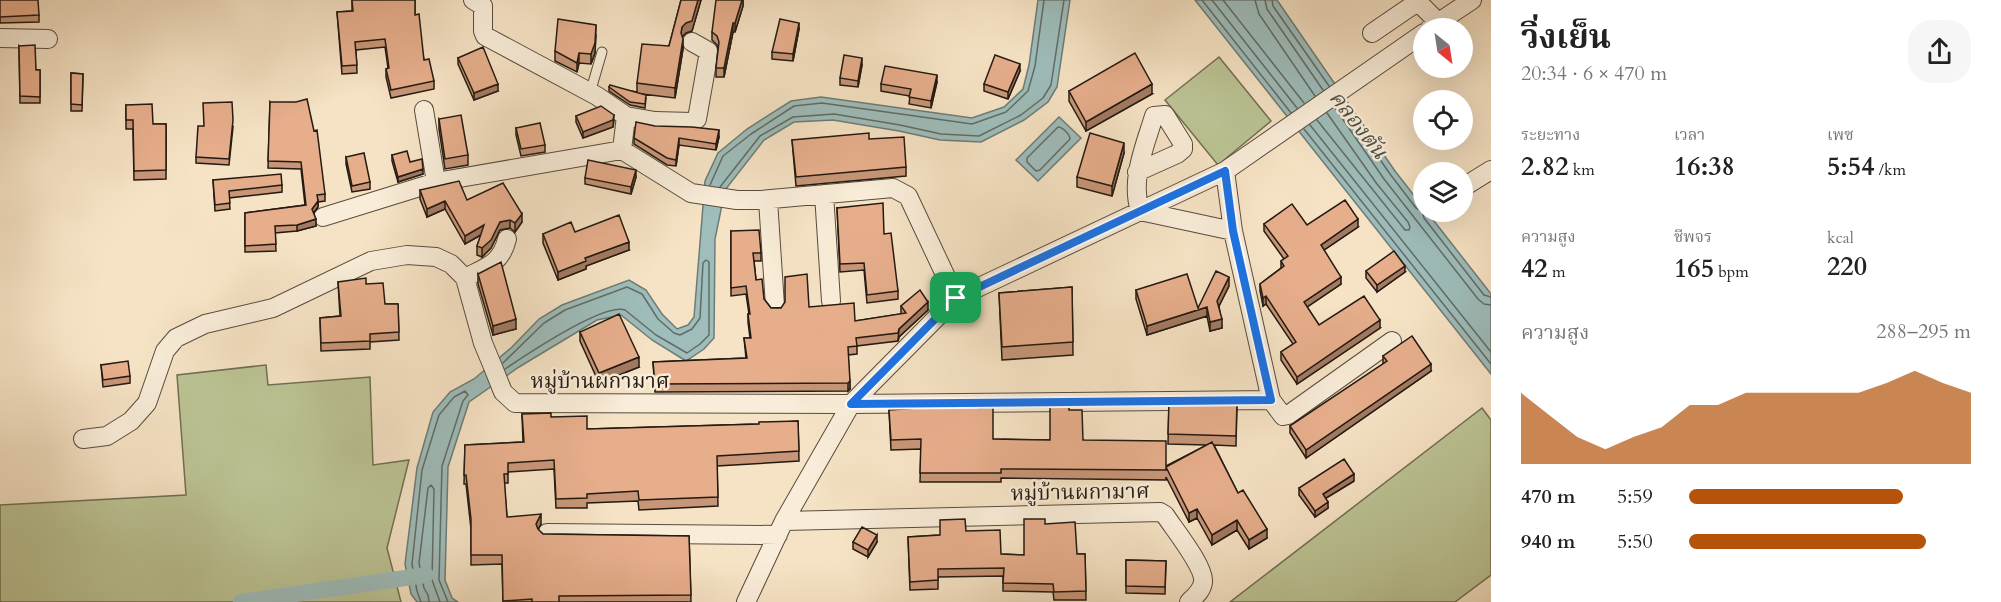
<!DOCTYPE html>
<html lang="th">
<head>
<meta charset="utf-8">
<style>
	:root { --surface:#fff; --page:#f6f6f6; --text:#222; --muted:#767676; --accent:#b45309 }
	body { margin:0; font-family:Cardo,"Noto Serif Thai",serif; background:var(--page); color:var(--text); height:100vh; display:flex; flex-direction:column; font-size:22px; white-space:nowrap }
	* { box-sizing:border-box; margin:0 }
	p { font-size:20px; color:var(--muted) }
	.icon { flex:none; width:33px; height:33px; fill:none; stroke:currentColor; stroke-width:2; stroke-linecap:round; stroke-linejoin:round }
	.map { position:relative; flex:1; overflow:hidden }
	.details { display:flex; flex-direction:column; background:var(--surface); width:510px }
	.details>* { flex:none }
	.needle { width:39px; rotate:150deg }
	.fabs { position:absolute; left:1413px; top:18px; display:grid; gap:12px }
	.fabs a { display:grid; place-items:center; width:60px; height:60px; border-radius:50%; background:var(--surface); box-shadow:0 6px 24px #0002; font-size:30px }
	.pin { position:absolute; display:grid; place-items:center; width:51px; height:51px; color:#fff; margin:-26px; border-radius:12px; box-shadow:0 3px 9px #0006 }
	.round { display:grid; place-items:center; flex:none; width:63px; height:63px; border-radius:24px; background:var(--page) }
	.head { display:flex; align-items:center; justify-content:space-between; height:102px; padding:0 30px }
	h1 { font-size:33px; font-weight:700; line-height:45px }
	.stats { display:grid; grid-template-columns:repeat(3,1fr); gap:9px; height:102px; padding:6px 30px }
	.stats div { display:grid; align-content:center }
	.stats b { font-size:26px; font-weight:700 }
	.stats small { font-size:16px; font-weight:400 }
	.stats p { font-size:16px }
	.chart { height:168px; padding:12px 30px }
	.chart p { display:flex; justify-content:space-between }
	.chart svg { width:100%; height:108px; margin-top:6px; fill:var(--accent); opacity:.7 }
	ul { padding:0 30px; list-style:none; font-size:20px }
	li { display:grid; grid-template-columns:96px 72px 1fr; align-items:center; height:45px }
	li i { height:15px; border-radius:8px; background:var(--accent) }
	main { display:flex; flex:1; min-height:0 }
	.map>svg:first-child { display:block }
	.green { fill:#bcc495; stroke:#706f53; stroke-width:1.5 }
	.water { fill:#9ebdbb; stroke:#6d7c77; stroke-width:1.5 }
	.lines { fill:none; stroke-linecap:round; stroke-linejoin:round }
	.shore { stroke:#616c66; stroke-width:1.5 }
	.canal { stroke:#9ebdbb; stroke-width:16 }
	.service-casing { stroke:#584c3e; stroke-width:11 }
	.minor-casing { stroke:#584c3e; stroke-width:20 }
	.service { stroke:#f9edd9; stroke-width:9 }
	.minor { stroke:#f9edd9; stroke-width:18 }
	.wall { fill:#c79678; stroke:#241a11; stroke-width:1.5 }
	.shaded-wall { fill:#a27a62; stroke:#241a11; stroke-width:1.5 }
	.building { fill:#e7ae8c; stroke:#241a11; stroke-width:1.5 }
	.route-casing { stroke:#fff; stroke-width:12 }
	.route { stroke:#1a73e8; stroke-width:8 }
	.labels { text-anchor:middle; stroke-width:5; stroke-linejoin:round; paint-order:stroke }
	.street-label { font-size:21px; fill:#241a11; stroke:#f9edd9 }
	.water-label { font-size:22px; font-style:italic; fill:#4f534c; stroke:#f9edd9 }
</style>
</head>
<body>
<main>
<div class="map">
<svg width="1491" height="602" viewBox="0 0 1491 602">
	<rect width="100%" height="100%" fill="#f6e3c5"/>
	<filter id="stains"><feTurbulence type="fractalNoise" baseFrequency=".00333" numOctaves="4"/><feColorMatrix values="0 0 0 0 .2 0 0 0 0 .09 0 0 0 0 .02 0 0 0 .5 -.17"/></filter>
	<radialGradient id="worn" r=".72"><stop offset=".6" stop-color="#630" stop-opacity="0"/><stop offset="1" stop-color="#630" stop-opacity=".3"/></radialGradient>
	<path class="green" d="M1219,57L1271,121L1218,165L1165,100Z
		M266,365L268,385L370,377L373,465L409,460L387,548L401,602H0V505L186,495L177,375Z
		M1482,408L1491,420V575L1455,602H1230Z"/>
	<path class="water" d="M1038,0H1070L1057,87L1048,102L1024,120L981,142L940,140L899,131L833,120L794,122L764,140L725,190L715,239L714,338L704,349L686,361L652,340L621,315L597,320L519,367L469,402L448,467L445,580L452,598L458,602H417L411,594L405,564L417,468L433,412L450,392L474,379L511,348L539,319L562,305L629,280L646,290L662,314L677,329L688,325L694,317L705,181L718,153L747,129L791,101L821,97L972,118L1004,107L1023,89L1029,65Z
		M1195,0H1277L1395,171L1423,207L1424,212H1427L1491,294V374Z
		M1059,117L1081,138L1038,181L1016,160Z"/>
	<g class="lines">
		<path class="shore" d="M1202,0L1291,113
			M1212,0L1297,108
			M1223,0L1304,103
			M1255,0L1259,14L1315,96
			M1265,0L1267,9L1323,90
			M1272,0L1273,6L1329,86
			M1341,103L1390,174L1416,208L1422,211L1424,218L1484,295L1491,297
			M1335,108L1384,179L1478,299L1484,304L1491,305
			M1317,120L1405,230H1409L1410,227L1408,222L1377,184L1327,113
			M1310,125L1491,352
			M1058,127C1063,127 1070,135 1070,139L1040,170L1036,171L1027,162V158Z
			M1304,129L1491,364
			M710,185L723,156L751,134L794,106L822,103L972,124L1006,112L1028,91L1035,66L1044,0
			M720,187L760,136L793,117L834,114L900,125L941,134L979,136L1021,115L1043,98L1051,85L1064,0
			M503,363L544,323L565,310L627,287L642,294L658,319L674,333L680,335L692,329L700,318L703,263L706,260L709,262V335L700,344L687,353L656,335L625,310C603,303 526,355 505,369
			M421,602L417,591L412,564L422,470L439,415L454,397L465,391L468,395L463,401L442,466L439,580L448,602
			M429,602L428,595L424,588L419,563L428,488L431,485L434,489L432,580L440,602"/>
		<path class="canal" d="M241,602L426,575"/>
		<defs>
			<path id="service" d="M590,93L602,52"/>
			<path id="minor" d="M473,0L483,6V31L485,36L597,96L626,116L622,150
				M1430,28L1472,0
				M1372,33L1413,5H1421L1438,22
				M0,38L48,39
				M424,110L436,182L622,150L691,193L737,200H761L893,188L908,196L956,298
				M626,116L655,121L692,122L697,119L708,57V51L692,42
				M1225,171L1233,231
				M1137,172L1177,154L1183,149V144L1165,115L1154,116C1145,146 1130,179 1140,211
				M1462,188L1491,170
				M824,194L831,301
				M768,200L775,306
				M1140,211L1233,231L1271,400L1283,416L1288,415L1392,341
				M323,217L436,182
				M465,278C486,267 501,264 507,239
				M83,439L107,436L131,421L147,403L165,351L176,338L205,324L273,308L371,261L407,255L436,257L451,264L465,278L483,343L493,367L503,392L515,403L851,404L1271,400
				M784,521L1160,512L1165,515C1174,529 1205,567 1203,582C1202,591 1195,596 1189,602
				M547,533L778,535
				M746,602L784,521L851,404L956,298L1225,171L1424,33"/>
		</defs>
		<use href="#service" class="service-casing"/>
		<use href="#minor" class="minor-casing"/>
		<use href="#service" class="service"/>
		<use href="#minor" class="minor"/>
	</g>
	<path class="wall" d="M0,0L39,15V22L0,23Z
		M352,0H415V15L424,60L434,81V89L391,98L386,77V69L388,68L385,47L356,50L357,73L342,74L337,12L352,11Z
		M681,0H701L692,31L686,33L682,37L683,49L675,98L642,94L646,98L645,108L630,105L609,91V87L637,92V83L669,46Z
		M743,0V6L735,32H733L724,77H716V68L718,48L717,45L712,40V32Z
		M799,29L793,61L772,59V52Z
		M596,35L595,53L591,64L579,63L577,72L555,61V51Z
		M19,46L36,70H40V103H20Z
		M458,58L498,91L474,100L458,64Z
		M862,65L858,87L840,85V78Z
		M1020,71L1008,99L984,91V84Z
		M71,73L83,74L82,111H71Z
		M937,82L931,108L909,104L910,96L881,91V84Z
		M1069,91L1152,94L1086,131L1069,101Z
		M270,102L325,194V201L318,202V207L314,213L316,226L297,231L275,233L276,251L245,252V213L305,205L301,169L268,168Z
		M126,105L153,124H166V179L134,180L133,129H126Z
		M576,116L614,121L613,127L583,138L576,122Z
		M439,119L468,155V165L445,169L439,129Z
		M233,127L229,165L196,163V157Z
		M516,128L545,145V152L521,156L516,135Z
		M719,137L716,150L679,145L676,166L667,165L634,144V138Z
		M869,139L906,167V176L796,186L792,140Z
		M1124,153L1112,196L1077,187V177Z
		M392,155L410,162L423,174L398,182L392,161Z
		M346,157L370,182V189L352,192L346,164Z
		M636,177L631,194L585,184V178Z
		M213,180L282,185V192L229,198L230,209L215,211Z
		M420,190L467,200L522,222L515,232L510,228L500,230L491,248L482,257L477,255V246L481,235L465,244L445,209L427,217L420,199Z
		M837,208L884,234L898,291V299L867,303L864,270L840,272Z
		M1264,224L1358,227L1324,250L1341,284L1307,307L1319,325L1380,328L1297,384L1281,360V352L1293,344L1266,304L1263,306L1260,291V284L1281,268V261L1284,259L1264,231Z
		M731,231L761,253V261H754L756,280L764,299L771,308L809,307L855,321L901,314V306L928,310L899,337L898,341L857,346V354L848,355L850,389L848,391L655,392L653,362L746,358L744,338H750L748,322V314H749L746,294L731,296Z
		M575,232L629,250L586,266V269L558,280L543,243V234Z
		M1366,271L1405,272L1377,292L1366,278Z
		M478,274L516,329L493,335L478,284Z
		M338,282L366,284L385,304H398L399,340L370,342V349L321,351L320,318L340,316Z
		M1229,286L1219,306L1222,328L1210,331L1207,316L1147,335L1136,299V290L1198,308Z
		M1072,287L1073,355L1002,360L999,293Z
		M580,332L639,367L599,383L580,341Z
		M1383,356L1431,371L1306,458L1290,433V426L1383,364Z
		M101,365L130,376V383L103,387Z
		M1169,402H1237L1236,446L1214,445L1238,493L1267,538L1249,549L1237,530L1212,545L1197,518L1189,522L1166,477V480L1001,478V482H920L921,449L891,450L889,410L979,408L993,439L1050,440L1069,410L1083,440L1166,466L1207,445L1168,444Z
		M522,414L551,417L587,429L759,424L798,421L799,461L717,466L718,506L639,510L638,501L587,503V508H556L554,469L508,472V483H504L507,517L541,524L538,530L543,534L689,536L691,602H503L502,564L471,565V529L466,484H464L465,445L523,442Z
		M1354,481L1326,498L1328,508L1315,517L1299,495V488Z
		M1045,524L1077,554H1085L1086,600H1054L1053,592L1003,591V576L938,577V589L910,590L908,537L940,535L966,531L1001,554L1024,555Z
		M853,542H877L868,557L853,549Z
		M1126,560L1166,561L1165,594L1126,593Z"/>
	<path class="shaded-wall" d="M698,0H701L692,31L686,33L682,37L681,33L682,27Z
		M742,0H743V6L735,32V23Z
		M733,23V32L724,77V68Z
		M799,23V29L793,61V54Z
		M596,25L595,53L591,64V54Z
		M683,39V49L675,98V88Z
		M579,53V63L577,72V63Z
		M862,58V65L858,87V81Z
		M1020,64V71L1008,99V92Z
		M937,75V82L931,108V101Z
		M498,84V91L474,100V93Z
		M1152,84V94L1086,131V122Z
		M614,115L613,127L583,138V132Z
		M719,130V137L716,150V144Z
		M679,138V145L676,166V160Z
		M1124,143V153L1112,196V186Z
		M423,169V174L398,182V177Z
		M636,170V177L631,194V187Z
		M318,201V207L312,215V209Z
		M445,201V209L427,217V209Z
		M522,214V222L515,232V223Z
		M316,219V226L297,231V225Z
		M1358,219V227L1321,252V245Z
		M510,220V228L500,230L491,248L482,257V248L500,222Z
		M484,225V233L465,244V236Z
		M629,242V250L586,266V269L558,280V272L585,258Z
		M1405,266V272L1377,292V285Z
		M1229,277V286L1217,310V301Z
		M1341,277V284L1304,309V302Z
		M1266,296V304L1263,306V298Z
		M928,302V310L899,337L898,341L899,329Z
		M1207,307V316L1147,335V326Z
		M516,319V329L493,335V326Z
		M1222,319V328L1210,331V322Z
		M1380,320V328L1297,384V377Z
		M639,357V367L599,383V373Z
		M1431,364V371L1306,458V450Z
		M850,381V389L848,391V383Z
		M1354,474V481L1323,500V494Z
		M1328,502V508L1315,517V511Z
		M1197,509V518L1189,522V513Z
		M541,514V524L536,533V524Z
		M1237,520V530L1212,545V535Z
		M1267,529V538L1249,549V540Z
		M877,535V542L868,557V550Z"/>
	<path class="building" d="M0,0H38L39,15L0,17Z
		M352,0H415V15L419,14L424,60L429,59L434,81L391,90L386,69L389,68L385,39L355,42L357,65L342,66L337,12L353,11Z
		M681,0H698L692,21L686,23L682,27L681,33L683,39L675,88L637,83L642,44L669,46Z
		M716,0H742L735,23H733L724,68H716L719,42L717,36L712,32Z
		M558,19L596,25L595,43L591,54L579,53L577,63L555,51Z
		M780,19L799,23L793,54L772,52Z
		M35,45L36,70H40V97L20,96L19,46Z
		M483,47L498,84L474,93L458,58Z
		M1135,53L1152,84L1086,122L1069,91Z
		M844,55L862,58L858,81L840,78Z
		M995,55L1020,64L1008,92L984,84Z
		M885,66L937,75L931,101L909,97L911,89L881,84Z
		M71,73L83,74L82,105L71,104Z
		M610,85L646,95L645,104L630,102L609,87Z
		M307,99L314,131L317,130L325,194L317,195L318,201L312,209L316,219L297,225L275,226L276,244L245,246V213L306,205L301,162L268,161L270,102H296Z
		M232,102L233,120L229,159L196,157L198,126H204L203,103Z
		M152,104L153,124H166V170L134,171L133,120H126V105Z
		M601,106L614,115L613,120L583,132L576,116Z
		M461,115L468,155L445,159L439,119Z
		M636,122L655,126L692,127L719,130L716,144L679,138L676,160L667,158L634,138Z
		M540,123L545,145L521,149L516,128Z
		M869,133V139L904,137L906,167L796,177L792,140Z
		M1090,133L1124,143L1112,186L1077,177Z
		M407,151L410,162L422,159L423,169L398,177L392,155Z
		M364,153L370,182L352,186L346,157Z
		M588,160L636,170L631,187L585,178Z
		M281,174L282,185L229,191L230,203L215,205L213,180Z
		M459,181L467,200L503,183L522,214L515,223L510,220L500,222L491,240L482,248L477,246L484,225L465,236L445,201L427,209L420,190Z
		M1345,200L1358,219L1321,245L1341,277L1304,302L1319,325L1364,296L1380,320L1297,377L1281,352L1296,342L1266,296L1263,298L1260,284L1284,266L1281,261L1288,256L1264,224L1292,204L1307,225Z
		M883,203L884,234L891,233L898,291L867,295L864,263L840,264L837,208Z
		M619,215L629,242L585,258L586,261L558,272L543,234L571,222L575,232Z
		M759,230L761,253H753L756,280L762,279L764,299L771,308H781L785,302V277L807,274L809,307L854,303L855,321L906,313L901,306L920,290L928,302L899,329L898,333L856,338L857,346L848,347L850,381L848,383L655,384L653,362L747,358L744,338H751L748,314H750L746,286L731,288V231Z
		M1394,251L1405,266L1377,285L1366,271Z
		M501,262L516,319L493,326L478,274Z
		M1216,271L1229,277L1217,301L1222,319L1210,322L1207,307L1147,326L1136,290L1187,274L1198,308Z
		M366,278V284L383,283L385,304H398L399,332L370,334V341L321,343L320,318L341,316L338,282Z
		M1072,287L1073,342L1002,347L999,293Z
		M619,314L639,357L599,373L580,332Z
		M1412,336L1431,364L1306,450L1290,426L1387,361L1383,356Z
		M128,361L130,376L103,380L101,365Z
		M1169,402H1237L1236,436L1168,434Z
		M978,404L979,408L993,407V439L1050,440V404H1069V410H1082L1083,440L1166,441V467L1212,442L1238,493L1243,490L1267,529L1249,540L1237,520L1212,535L1197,509L1189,513L1166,467V470L1001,469V473H920L921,439L891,440L889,410Z
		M551,413V417L587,416V429L759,424V422L798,421L799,451L717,456L718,497L639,500L638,491L587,494V498L556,499L554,460L508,463V474H504L507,517L541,514L536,524L538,529L543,534L689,536L691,595L559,596V602H532V599L503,601L502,555H471V519L466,475H464L465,445L524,442L522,414Z
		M1344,459L1354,474L1323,494L1328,502L1315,511L1299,488Z
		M965,519L966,531L1000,530L1001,554L1024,555V519H1045V524L1075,522L1077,554H1085L1086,591L1054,592L1053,584L1003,583L1004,568L938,569V580L910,582L908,537L940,535V520Z
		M862,527L877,535L868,550L853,542Z
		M1126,560L1166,561L1165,587L1126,586Z"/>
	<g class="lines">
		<defs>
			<path id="route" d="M1225,171L1233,231L1271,400L851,404L956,298Z"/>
		</defs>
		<use href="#route" class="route-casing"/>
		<use href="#route" class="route"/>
	</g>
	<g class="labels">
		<g class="street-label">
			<text x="600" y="388">หมู่บ้านผกามาศ</text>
			<text transform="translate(1080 492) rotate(-1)" y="7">หมู่บ้านผกามาศ</text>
		</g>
		<g class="water-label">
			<text transform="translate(1359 124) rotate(52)" y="8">คลองตัน</text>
		</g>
	</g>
	<rect width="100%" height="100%" filter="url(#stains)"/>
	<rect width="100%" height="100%" fill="url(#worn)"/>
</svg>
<div class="fabs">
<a><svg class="needle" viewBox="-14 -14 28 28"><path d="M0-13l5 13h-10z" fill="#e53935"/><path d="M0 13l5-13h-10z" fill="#767676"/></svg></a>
<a><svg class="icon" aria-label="locate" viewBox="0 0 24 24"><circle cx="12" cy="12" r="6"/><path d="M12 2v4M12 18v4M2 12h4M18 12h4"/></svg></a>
<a><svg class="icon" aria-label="layers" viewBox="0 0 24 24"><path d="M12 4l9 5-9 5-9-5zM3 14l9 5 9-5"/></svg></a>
</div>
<div class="pin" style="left:956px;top:298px;background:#1e9e55"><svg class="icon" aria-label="arrive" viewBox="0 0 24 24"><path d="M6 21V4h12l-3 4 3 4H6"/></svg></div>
</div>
<section class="details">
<div class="head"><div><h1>วิ่งเย็น</h1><p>20:34 · 6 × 470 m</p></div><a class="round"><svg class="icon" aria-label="share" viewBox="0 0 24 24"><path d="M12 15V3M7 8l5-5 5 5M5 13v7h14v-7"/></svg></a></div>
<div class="stats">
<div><p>ระยะทาง</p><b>2.82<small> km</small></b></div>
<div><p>เวลา</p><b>16:38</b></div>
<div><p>เพซ</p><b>5:54<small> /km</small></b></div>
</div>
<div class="stats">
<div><p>ความสูง</p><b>42<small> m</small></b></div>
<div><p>ชีพจร</p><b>165<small> bpm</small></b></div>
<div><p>kcal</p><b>220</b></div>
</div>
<div class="chart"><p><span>ความสูง</span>288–295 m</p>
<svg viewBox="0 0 160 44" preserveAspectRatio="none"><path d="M0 44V15L10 24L20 33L30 38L40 33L50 29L60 20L70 20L80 15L90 15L100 15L110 15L120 15L130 11L140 6L150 11L160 15V44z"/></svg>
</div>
<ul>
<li><b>470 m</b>5:59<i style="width:76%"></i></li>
<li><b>940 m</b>5:50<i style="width:84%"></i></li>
</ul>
</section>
</main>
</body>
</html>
